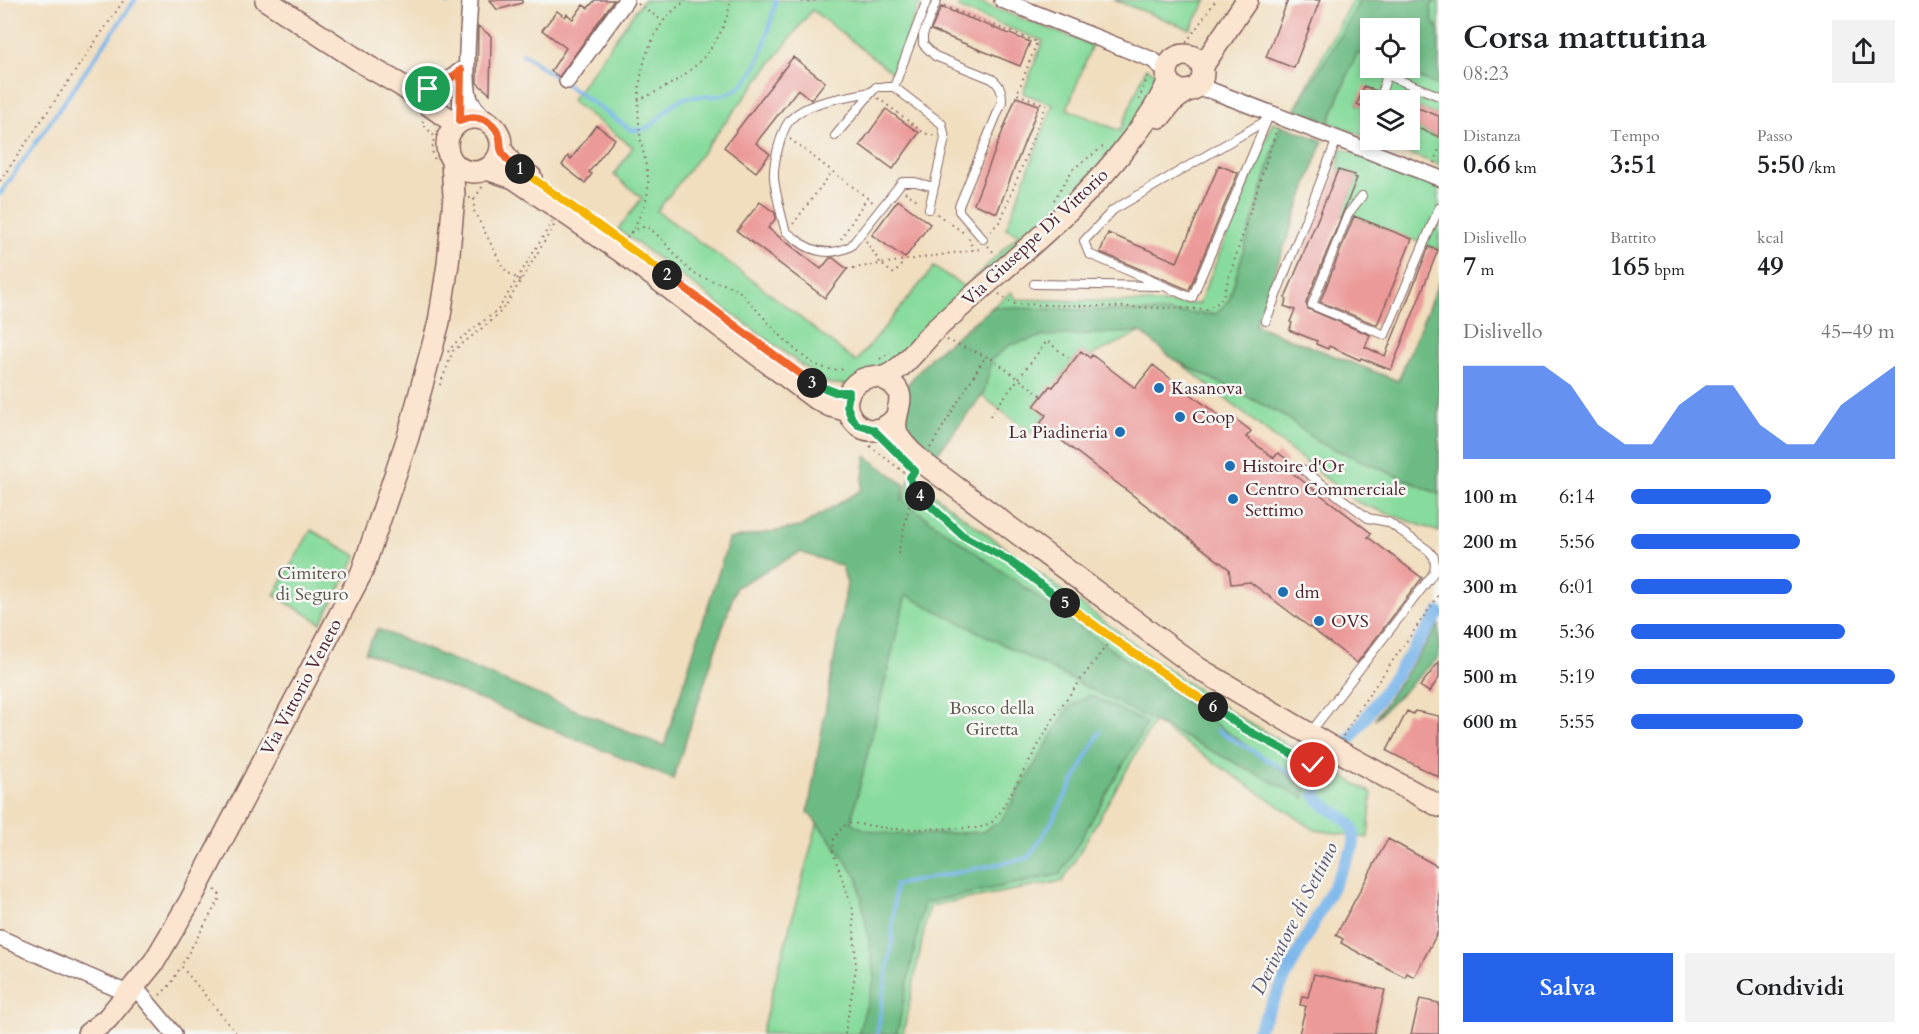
<!DOCTYPE html>
<html lang="it">
<head>
<meta charset="utf-8">
<style>
	:root { --surface:#fff; --page:#f2f2f2; --text:#202124; --muted:#757577; --accent:#2563eb }
	body { margin:0; font-family:Cardo,serif; background:var(--page); color:var(--text); height:100vh; display:flex; flex-direction:column; font-size:22px; white-space:nowrap }
	* { box-sizing:border-box; margin:0 }
	p { font-size:20px; color:var(--muted) }
	.icon { flex:none; width:33px; height:33px; fill:none; stroke:currentColor; stroke-width:2; stroke-linecap:round; stroke-linejoin:round }
	.map { position:relative; flex:1; overflow:hidden }
	.side { display:flex; flex-direction:column; background:var(--surface); width:480px }
	.side>* { flex:none }
	.buttons { position:absolute; left:1360px; top:18px; display:grid; gap:12px }
	.buttons a { display:grid; place-items:center; width:60px; height:60px; border-radius:0px; background:var(--surface); box-shadow:0 3px 9px #0003; font-size:30px }
	.pin { position:absolute; display:grid; place-items:center; width:51px; height:51px; color:#fff; margin:-26px; border:3px solid #fff; border-radius:50%; box-shadow:0 2px 6px #0007 }
	.km { position:absolute; width:30px; height:30px; margin:-15px; border-radius:50%; background:#222; color:#fff; font-size:16px; line-height:30px; text-align:center }
	.round { display:grid; place-items:center; flex:none; width:63px; height:63px; border-radius:0px; background:var(--page) }
	.head { display:flex; align-items:center; justify-content:space-between; height:102px; padding:0 24px }
	h1 { font-size:33px; font-weight:700; line-height:45px }
	.metrics { display:grid; grid-template-columns:repeat(3,1fr); gap:9px; height:102px; padding:6px 24px }
	.metrics div { display:grid; align-content:center }
	.metrics b { font-size:26px; font-weight:700 }
	.metrics small { font-size:16px; font-weight:400 }
	.metrics p { font-size:16px }
	.chart { height:168px; padding:12px 24px }
	.chart p { display:flex; justify-content:space-between }
	.chart svg { width:100%; height:108px; margin-top:6px; fill:var(--accent); opacity:.7 }
	.cta { display:flex; gap:12px; margin-top:auto; padding:12px 24px }
	.cta a { flex:1; height:69px; border-radius:0px; background:var(--accent); color:#fff; font-size:24px; font-weight:700; line-height:69px; text-align:center }
	.cta a+a { background:var(--page); color:var(--text) }
	ul { padding:0 24px; list-style:none; font-size:20px }
	li { display:grid; grid-template-columns:96px 72px 1fr; align-items:center; height:45px }
	li i { height:15px; border-radius:8px; background:var(--accent) }
	main { display:flex; flex:1; min-height:0 }
	.map>svg:first-child { display:block }
	.green { fill:#87db9c; stroke:#687d64; stroke-width:1.5; fill-rule:evenodd }
	.forest { fill:#6dbb84; stroke:#5c6d58; stroke-width:1.5 }
	.lines { fill:none; stroke-linecap:round; stroke-linejoin:round }
	.stream { stroke:#78b5ea; stroke-width:4 }
	.canal { stroke:#78b5ea; stroke-width:12 }
	.building { fill:#eb9a99 }
	.lane-casing { stroke:#84625f; stroke-width:10 }
	.street-casing { stroke:#84625f; stroke-width:18 }
	.secondary-casing { stroke:#84625f; stroke-width:24 }
	.path { stroke:#84625f; stroke-width:2; stroke-dasharray:1.5 4.5; stroke-linecap:butt }
	.lane { stroke:#fff; stroke-width:8 }
	.street { stroke:#fff; stroke-width:15 }
	.secondary { stroke:#fce5d0; stroke-width:21 }
	.split-1-casing { stroke:#fff; stroke-width:12 }
	.split-2-casing { stroke:#fff; stroke-width:12 }
	.split-3-casing { stroke:#fff; stroke-width:12 }
	.split-4-casing { stroke:#fff; stroke-width:12 }
	.split-5-casing { stroke:#fff; stroke-width:12 }
	.split-6-casing { stroke:#fff; stroke-width:12 }
	.split-7-casing { stroke:#fff; stroke-width:12 }
	.split-1 { stroke:#f0652b; stroke-width:8 }
	.split-2 { stroke:#f5b400; stroke-width:8 }
	.split-3 { stroke:#f0652b; stroke-width:8 }
	.split-4 { stroke:#22a559; stroke-width:8 }
	.split-5 { stroke:#22a559; stroke-width:8 }
	.split-6 { stroke:#f5b400; stroke-width:8 }
	.split-7 { stroke:#22a559; stroke-width:8 }
	.poi-dot { fill:#1f6fb2; stroke:#f6f6f2; stroke-width:2 }
	.labels { text-anchor:middle; stroke-width:5; stroke-linejoin:round; paint-order:stroke }
	.street-label { font-size:18px; fill:#4a1f2b; stroke:#f6f6f2 }
	.poi-label { font-size:18px; fill:#4a1f2b; stroke:#f6f6f2; text-anchor:start }
	.park-label { font-size:18px; fill:#5c574d; stroke:#f6f6f2 }
	.water-label { font-size:20px; font-style:italic; fill:#5a546e; stroke:#f6f6f2 }
</style>
</head>
<body>
<main>
<div class="map">
<svg width="1439" height="1034" viewBox="0 0 1439 1034">
	<rect width="100%" height="100%" fill="#f6f6f2"/>
	<filter id="ink" filterUnits="userSpaceOnUse"><feTurbulence type="fractalNoise" baseFrequency=".0167" numOctaves="2"/><feDisplacementMap in="SourceGraphic" scale="12" xChannelSelector="R" yChannelSelector="G"/><feConvolveMatrix kernelMatrix="1 2 1 2 8 2 1 2 1" color-interpolation-filters="sRGB"/></filter>
	<filter id="wash" filterUnits="userSpaceOnUse"><feTurbulence type="fractalNoise" baseFrequency=".008" numOctaves="4" result="noise"/><feDisplacementMap in="SourceGraphic" scale="24" xChannelSelector="R" yChannelSelector="G"/><feGaussianBlur stdDeviation="1.35" result="paint"/><feColorMatrix in="noise" values="0 0 0 0 0 0 0 0 0 0 0 0 0 0 0 0 0 1.4 0 .05"/><feComposite in="paint" operator="in"/></filter>
	<g filter="url(#wash)">
		<rect width="100%" height="100%" fill="#f1debf"/>
		<path class="green" d="M643,0H921L893,73L812,10L657,211L759,285L856,362L934,267L965,287L1019,234L1006,228L1053,105L1023,93L1043,41L958,8L961,0H973L1092,45L1067,109L1120,131L1146,68L1159,74L1162,82L1118,151L885,371L845,385L826,383L618,229L642,198L614,175L633,147L571,101Z
			M1114,0L1200,1L1207,0L1190,29Z
			M1352,0H1439V116L1410,105V100H1400L1365,87L1357,104L1371,110V139L1295,109ZM1371,28H1410V68H1371Z
			M1273,122L1323,141L1255,325L1398,381L1439,282V532L1356,502L1141,332L1092,355L1090,358L1081,351L1055,384L1062,395L1050,386L1035,406L1046,415L1031,433L982,396L930,462L932,356L1011,292L1016,299L1199,304Z
			M1410,125L1439,137V165L1373,140H1410Z
			M1341,148L1439,186V250L1348,214L1341,216L1357,178L1354,175L1338,170Z
			M910,477L1183,680L1244,720L1372,793L1368,838L1315,830L1154,722L1063,881L929,906L903,1034H761Z
			M311,530L357,556L321,623L274,595Z"/>
		<path class="forest" d="M1360,0H1437L1431,6L1433,22L1439,30V86L1395,68H1410V28H1371V58L1357,53L1329,122L1295,109L1340,37Z
			M1281,125L1323,141L1255,325L1398,381L1439,282V494L1318,442L1283,415L1173,359L1141,332L1044,336L1010,345L992,359L984,393L930,462L909,443L902,418L906,386L932,356L993,307L1216,314L1229,300Z
			M866,456L905,485L902,500L1306,788L1304,798L906,595L851,822C873,841 952,833 982,832L1001,821L1069,707L1090,695L1147,723L1061,874L924,903L897,1034H858L875,977L858,879L834,844L808,812L847,584L842,566L800,552L736,587L673,779L365,652L377,629L664,746L729,539L800,527L861,490Z
			M1439,625V657L1374,720Z"/>
		<g class="lines">
			<path class="stream" d="M443,0L448,4
				M523,54L630,129C650,136 661,113 675,103C688,94 701,97 716,96C760,93 767,33 776,0
				M0,194L135,0
				M1217,730L1317,789
				M877,1034L892,942L895,885L1028,858L1050,825L1100,732"/>
			<path class="canal" d="M1349,741L1439,613
				M1256,1034L1353,848C1361,814 1328,816 1315,795L1317,789L1332,767"/>
		</g>
		<g id="blocks">
			<path class="building" d="M490,0H522V3L497,10Z
				M595,0H614L559,77L551,71L566,48L542,30L557,11L565,17L567,14L573,19L583,5L588,8Z
				M1288,0H1320L1294,68L1266,57Z
				M941,7L1030,42L1020,66L931,30Z
				M478,26L491,36L490,94L477,83Z
				M793,57L825,82L811,100L798,89L756,143L770,154L756,172L724,147Z
				M1364,86L1398,100H1371V110L1357,104Z
				M1016,97L1039,105L997,213L974,204Z
				M1410,105L1439,116V137L1410,125Z
				M886,109L919,133L893,169L860,145Z
				M596,125L615,139L589,172L592,174L585,183L562,165L568,156L571,159Z
				M1219,165L1238,173L1189,290L1100,252L1108,233L1177,262Z
				M1338,170L1355,175L1354,177L1357,178L1306,303L1308,309L1370,335L1365,347L1385,356L1429,247L1438,250L1391,370L1361,358L1360,360L1329,346L1328,349L1316,344L1317,341L1289,330L1292,323L1290,322L1295,310L1284,306L1287,299L1285,298Z
				M898,200L930,224L905,258L872,235Z
				M760,202L775,213L776,218L768,228L821,269L830,258H833L847,269L825,298L737,231Z
				M1354,216L1412,239L1377,325L1320,302Z
				M1081,351L1090,358L1092,355L1135,388L1153,365L1228,423L1233,417L1251,431L1246,437L1274,458L1278,453L1288,460L1283,466L1371,533L1368,537L1422,578L1357,663L1250,582L1231,584L1229,569L1040,424L1046,415L1034,406L1050,386L1053,387Z
				M1439,662V678L1429,692L1420,686Z
				M1407,711L1413,714L1415,711L1439,716V777L1387,751Z
				M1388,839L1439,867V930L1414,977L1407,973L1405,977L1383,966L1341,943L1343,939L1336,935Z
				M1314,974L1385,990L1374,1034H1299L1306,1006L1300,1005L1302,996L1308,997Z
				M1420,999L1439,1003V1034H1411Z"/>
		</g>
	</g>
	<g filter="url(#ink)">
		<use href="#blocks" fill-opacity="0" stroke="#84625f" stroke-width="1.5"/>
		<g class="lines">
			<defs>
				<path id="lane" d="M937,0L923,35V44L935,56L992,79C1001,86 1002,91 1002,102L959,206V211L983,239
					M894,87L927,0
					M1383,88L1387,75L1439,96
					M871,92C847,97 806,101 790,120C781,130 773,164 774,177C774,185 783,224 786,231C788,234 794,237 797,240C813,253 832,256 851,246L902,182H915L934,187
					M1267,120L1113,210L1084,241L1089,254L1192,298L1270,113
					M835,136L876,87H894L942,124L945,138L929,209
					M1362,196L1348,214L1312,305L1385,335L1439,208
					M1034,284L1160,286
					M1266,321L1337,139
					M1302,469L1368,518L1388,522L1428,550L1434,557L1435,565L1434,572L1430,578L1310,733"/>
				<path id="street" d="M470,0C469,22 463,80 470,99C473,107 481,114 487,121
					M1002,0L1153,60L1167,72
					M567,81L626,0
					M404,85C427,93 443,85 461,70
					M1196,88L1210,90L1439,178
					M460,121L461,83
					M0,938L127,993
					M134,986L174,1034"/>
				<path id="secondary" d="M266,0L369,67L399,84L456,124
					M1167 73a18 18 0 1 1 36 0a18 18 0 1 1-36 0Z
					M1202,67L1247,0
					M1160,117L1171,103L1184,93
					M447 145a27 27 0 1 1 54 0a27 27 0 1 1-54 0Z
					M501,149L511,163L531,177
					M487,169L514,178L619,250L812,396L830,406L848,411
					M882,378C905,369 919,345 936,329C1003,267 1078,212 1133,138C1147,120 1160,102 1169,80
					M897,416C885,432 863,437 851,417C835,393 866,365 890,382C910,396 893,412 896,429C898,442 913,453 922,462L1198,668L1335,749L1439,806
					M88,1034L107,1019L154,962L190,901L362,572L408,437L439,322L448,264L454,196L452,161"/>
			</defs>
			<use href="#lane" class="lane-casing"/>
			<use href="#street" class="street-casing"/>
			<use href="#secondary" class="secondary-casing"/>
			<path class="path" d="M796,0L804,2L818,0
				M638,4L663,21
				M944,6L1037,42L1017,94L1046,105L1001,220L989,233
				M1164,51L1186,43L1216,0
				M878,98L924,133L935,136
				M638,100C686,80 721,53 731,0
				M1139,100L1148,75
				M423,121L422,123L434,136L432,151L435,160
				M1368,138L1371,131
				M790,139L874,203
				M1434,163L1439,149
				M0,181L124,0
				M905,192L920,202
				M469,198L474,199L483,186
				M474,199V211L503,267L507,272L521,281
				M1054,200L1073,169L1104,146
				M937,214L964,233
				M793,224L832,172
				M631,232C635,230 641,227 645,227C655,227 681,264 692,272C707,282 726,282 740,292C759,311 796,357 819,366C828,370 837,370 847,369
				M627,238C635,227 644,209 647,196C651,179 644,158 641,141C635,101 638,57 663,22C669,13 678,7 686,0
				M969,238L973,250
				M841,239L867,198
				M866,241L881,264L894,274L903,263
				M988,246L996,255
				M847,269L980,249
				M999,294L1013,304L1207,309L1219,302L1223,296L1277,128
				M947,340L992,359L1042,396
				M448,352L455,343L498,310L552,222
				M880,359L890,352
				M440,385L453,351L495,318L506,305L555,224
				M990,416L1047,341L1070,359
				M870,446L910,477L913,489L962,535L1010,561L1112,638
				M930,448L985,357
				M898,554L913,489
				M1343,736L1361,706L1439,595
				M215,890L219,892L220,898L181,966L237,1034
				M160,995L171,984L181,966
				M845,1034L856,968L853,910L833,852L834,839L843,826L851,823L893,829L979,828L992,822L999,814L1059,709L1112,638L1245,729L1313,765L1322,767L1326,761"/>
			<use href="#lane" class="lane"/>
			<use href="#street" class="street"/>
			<use href="#secondary" class="secondary"/>
		</g>
	</g>
	<g class="lines" filter="url(#ink)">
		<defs>
			<path id="split-1" d="M428,89L446,82L461,70L460,121C475,113 493,119 499,135C501,140 500,144 501,149C503,158 513,165 520,169"/>
			<path id="split-2" d="M520,169L667,275"/>
			<path id="split-3" d="M667,275L812,383"/>
			<path id="split-4" d="M812,383L835,392H849L847,406L852,419L858,425L874,430L915,471L910,477L913,489L920,496"/>
			<path id="split-5" d="M920,496L962,535L1010,561L1065,603"/>
			<path id="split-6" d="M1065,603L1112,638L1213,707"/>
			<path id="split-7" d="M1213,707L1245,729L1313,765"/>
		</defs>
		<use href="#split-1" class="split-1-casing"/>
		<use href="#split-2" class="split-2-casing"/>
		<use href="#split-3" class="split-3-casing"/>
		<use href="#split-4" class="split-4-casing"/>
		<use href="#split-5" class="split-5-casing"/>
		<use href="#split-6" class="split-6-casing"/>
		<use href="#split-7" class="split-7-casing"/>
		<use href="#split-1" class="split-1"/>
		<use href="#split-2" class="split-2"/>
		<use href="#split-3" class="split-3"/>
		<use href="#split-4" class="split-4"/>
		<use href="#split-5" class="split-5"/>
		<use href="#split-6" class="split-6"/>
		<use href="#split-7" class="split-7"/>
	</g>
	<g class="poi-dot">
		<circle cx="1159" cy="388" r="6"/>
		<circle cx="1180" cy="417" r="6"/>
		<circle cx="1120" cy="432" r="6"/>
		<circle cx="1230" cy="466" r="6"/>
		<circle cx="1233" cy="499" r="6"/>
		<circle cx="1283" cy="592" r="6"/>
		<circle cx="1319" cy="621" r="6"/>
	</g>
	<g class="labels">
		<g class="street-label">
			<text transform="translate(1035 237) rotate(-43)" y="6">Via Giuseppe Di Vittorio</text>
			<text transform="translate(301 687) rotate(-62)" y="6">Via Vittorio Veneto</text>
		</g>
		<g class="poi-label">
			<text x="1171" y="394">Kasanova</text>
			<text x="1192" y="423">Coop</text>
			<text x="1108" y="438" text-anchor="end">La Piadineria</text>
			<text x="1242" y="472">Histoire d'Or</text>
			<text x="1245" y="495">Centro Commerciale<tspan x="1245" dy="21">Settimo</tspan></text>
			<text x="1295" y="598">dm</text>
			<text x="1331" y="627">OVS</text>
		</g>
		<g class="park-label">
			<text x="312" y="579">Cimitero<tspan x="312" dy="21">di Seguro</tspan></text>
			<text x="992" y="714">Bosco della<tspan x="992" dy="21">Giretta</tspan></text>
		</g>
		<g class="water-label">
			<text transform="translate(1294 918) rotate(-63)" y="7">Derivatore di Settimo</text>
		</g>
	</g>
</svg>
<div class="buttons">
<a><svg class="icon" aria-label="locate" viewBox="0 0 24 24"><circle cx="12" cy="12" r="6"/><path d="M12 2v4M12 18v4M2 12h4M18 12h4"/></svg></a>
<a><svg class="icon" aria-label="layers" viewBox="0 0 24 24"><path d="M12 4l9 5-9 5-9-5zM3 14l9 5 9-5"/></svg></a>
</div>
<div class="pin" style="left:428px;top:89px;background:#1e9e55"><svg class="icon" aria-label="arrive" viewBox="0 0 24 24"><path d="M6 21V4h12l-3 4 3 4H6"/></svg></div>
<div class="pin" style="left:1313px;top:765px;background:#d93025"><svg class="icon" aria-label="check" viewBox="0 0 24 24"><path d="M5 12l5 5 9-10"/></svg></div>
<b class="km" style="left:520px;top:169px">1</b>
<b class="km" style="left:667px;top:275px">2</b>
<b class="km" style="left:812px;top:383px">3</b>
<b class="km" style="left:920px;top:496px">4</b>
<b class="km" style="left:1065px;top:603px">5</b>
<b class="km" style="left:1213px;top:707px">6</b>
</div>
<section class="side">
<div class="head"><div><h1>Corsa mattutina</h1><p>08:23</p></div><a class="round"><svg class="icon" aria-label="share" viewBox="0 0 24 24"><path d="M12 15V3M7 8l5-5 5 5M5 13v7h14v-7"/></svg></a></div>
<div class="metrics">
<div><p>Distanza</p><b>0.66<small> km</small></b></div>
<div><p>Tempo</p><b>3:51</b></div>
<div><p>Passo</p><b>5:50<small> /km</small></b></div>
</div>
<div class="metrics">
<div><p>Dislivello</p><b>7<small> m</small></b></div>
<div><p>Battito</p><b>165<small> bpm</small></b></div>
<div><p>kcal</p><b>49</b></div>
</div>
<div class="chart"><p><span>Dislivello</span>45–49 m</p>
<svg viewBox="0 0 160 44" preserveAspectRatio="none"><path d="M0 44V6L10 6L20 6L30 6L40 14L50 30L60 38L70 38L80 22L90 14L100 14L110 30L120 38L130 38L140 22L150 14L160 6V44z"/></svg>
</div>
<ul>
<li><b>100 m</b>6:14<i style="width:53%"></i></li>
<li><b>200 m</b>5:56<i style="width:64%"></i></li>
<li><b>300 m</b>6:01<i style="width:61%"></i></li>
<li><b>400 m</b>5:36<i style="width:81%"></i></li>
<li><b>500 m</b>5:19<i style="width:100%"></i></li>
<li><b>600 m</b>5:55<i style="width:65%"></i></li>
</ul>
<div class="cta"><a>Salva</a><a>Condividi</a></div>
</section>
</main>
</body>
</html>
